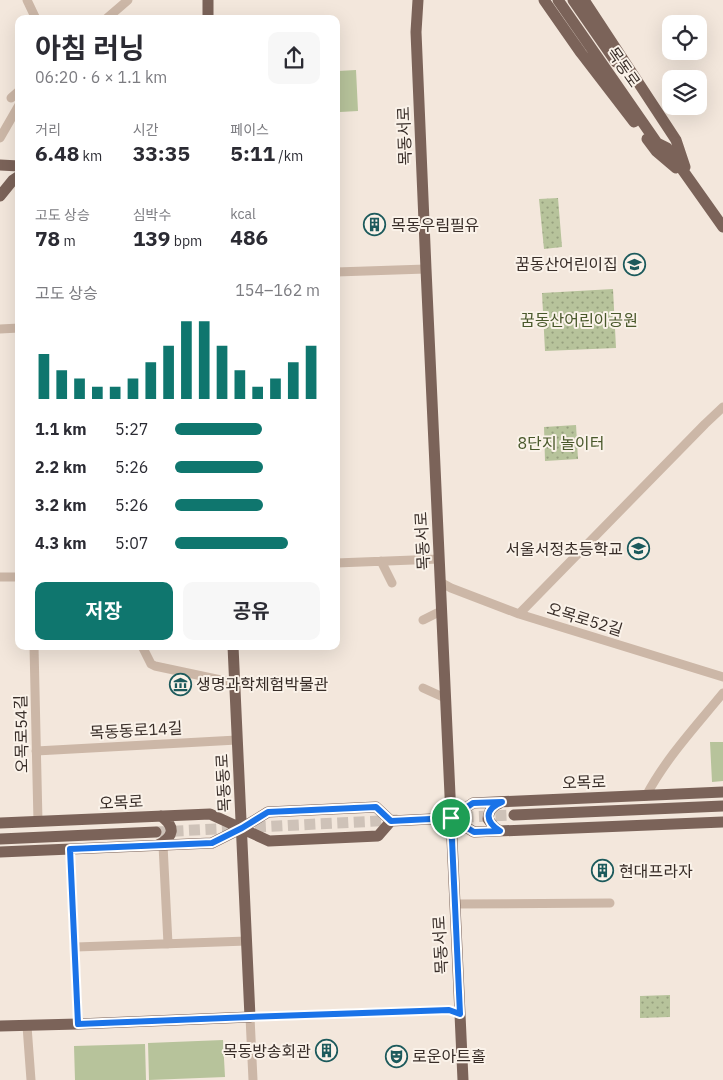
<!DOCTYPE html>
<html lang="ko">
<head>
<meta charset="utf-8">
<style>
	:root { --surface:#fff; --page:#f7f7f7; --text:#2b2b33; --muted:#7c7c81; --accent:#0f766e }
	body { margin:0; font-family:"IBM Plex Sans","Noto Sans KR",sans-serif; background:var(--page); color:var(--text); height:100vh; display:flex; flex-direction:column; font-size:19px; white-space:nowrap }
	* { box-sizing:border-box; margin:0 }
	p { font-size:16px; color:var(--muted) }
	.icon { flex:none; width:28px; height:28px; fill:none; stroke:currentColor; stroke-width:2; stroke-linecap:round; stroke-linejoin:round }
	.map { position:relative; flex:1; overflow:hidden }
	.drawer { position:absolute; left:15px; top:15px; width:325px; height:635px; display:flex; flex-direction:column; background:var(--surface); border-radius:10px; box-shadow:0 5px 20px #0002 }
	.drawer>* { flex:none }
	.controls { position:absolute; left:662px; top:15px; display:grid; gap:10px }
	.controls a { display:grid; place-items:center; width:45px; height:45px; border-radius:10px; background:var(--surface); box-shadow:0 5px 20px #0002; font-size:25px }
	.pin { position:absolute; display:grid; place-items:center; width:42px; height:42px; color:#fff; margin:-21px; border:2px solid #fff; border-radius:50%; box-shadow:0 1px 5px #0007 }
	.round { display:grid; place-items:center; flex:none; width:52px; height:52px; border-radius:10px; background:var(--page) }
	.overview { display:flex; align-items:center; justify-content:space-between; height:85px; padding:0 20px }
	h1 { font-size:28px; font-weight:700; line-height:38px }
	.metrics { display:grid; grid-template-columns:repeat(3,1fr); gap:8px; height:85px; padding:5px 20px }
	.metrics div { display:grid; align-content:center }
	.metrics b { font-size:21px; font-weight:700 }
	.metrics small { font-size:14px; font-weight:400 }
	.metrics p { font-size:14px }
	.chart { height:140px; padding:10px 20px }
	.chart p { display:flex; justify-content:space-between }
	.chart svg { width:100%; height:90px; margin-top:5px; stroke:var(--accent); stroke-width:6 }
	.cta { display:flex; gap:10px; margin-top:auto; padding:10px 20px }
	.cta a { flex:1; height:58px; border-radius:10px; background:var(--accent); color:#fff; font-size:20px; font-weight:700; line-height:58px; text-align:center }
	.cta a+a { background:var(--page); color:var(--text) }
	ul { padding:0 20px; list-style:none; font-size:16px }
	li { display:grid; grid-template-columns:80px 60px 1fr; align-items:center; height:38px }
	li i { height:12px; border-radius:6px; background:var(--accent) }
	.map>svg:first-child { display:block }
	.grass { fill:url(#grass-dots) }
	.pitch { fill:#b7c39b }
	.lines { fill:none; stroke-linecap:round; stroke-linejoin:round }
	.major-tunnel { stroke:#cec2b8; stroke-width:11; stroke-dasharray:11 5.5; stroke-linecap:butt }
	.minor { stroke:#ccb7a7; stroke-width:9 }
	.major { stroke:#7b6359; stroke-width:11 }
	.route-casing { stroke:#fff; stroke-width:10 }
	.route { stroke:#1a73e8; stroke-width:6 }
	.labels { text-anchor:middle; stroke-width:4; stroke-linejoin:round; paint-order:stroke }
	.street-label { font-size:16px; fill:#382d28; stroke:#faf2e9 }
	.poi-label { font-size:16px; fill:#382d28; stroke:#faf2e9; text-anchor:start }
	.park-label { font-size:16px; fill:#49582b; stroke:#faf2e9 }
</style>
</head>
<body>
<div class="map">
<svg width="723" height="1080" viewBox="0 0 723 1080">
	<defs>
		<pattern id="grass-dots" width="8" height="8" patternUnits="userSpaceOnUse" patternTransform="scale(1.25)"><rect width="8" height="8" fill="#b7c39b"/><path d="M2 2h.1M6 6h.1" fill="none" stroke="#969f7e" stroke-width="1.8" stroke-linecap="round"/></pattern>
	</defs>
	<rect width="100%" height="100%" fill="#f3e7dc"/>
	<path class="grass" d="M558,198L562,247L544,249L539,199Z
		M613,289L616,348L545,351L542,293Z
		M576,425L578,459L545,461L544,427Z
		M670,995V1017L640,1018V996Z"/>
	<path class="pitch" d="M356,70L358,111L340,112L338,71Z
		M710,742H723V781L712,782Z
		M223,1040L225,1077L149,1080L148,1043Z
		M145,1044L146,1080H75L74,1046Z"/>
	<g class="lines">
		<path class="major-tunnel" d="M446,818L514,815
			M156,832L398,820"/>
		<path class="minor" d="M27,0L36,19
			M106,19L128,0
			M11,98L19,91
			M0,138L19,105
			M336,272L426,269
			M0,329L19,328
			M381,561L392,583
			M336,563L439,559
			M0,577H19
			M440,582L451,588L519,614L723,677
			M519,614L705,424L723,407
			M423,620L441,611
			M34,646L38,822
			M142,646L151,664L155,666L235,683
			M423,688L445,698
			M36,751L237,740
			M646,796C666,758 696,726 723,693
			M163,845L168,944
			M70,849L78,1024
			M455,904L610,903
			M76,947L247,941
			M27,1026L31,1080
			M253,1080L250,1017L449,1010L460,1014"/>
		<path class="major" d="M418,0L416,32L426,269L463,1080
			M544,0L581,53L634,122
			M558,0L657,143L667,148L723,227
			M573,0L616,62
			M584,0L676,140L685,167
			M208,19V0
			M647,139L656,151L676,168
			M0,165L19,166
			M0,196L13,180L19,176
			M514,815L723,806
			M451,818L474,832L723,822
			M0,823L210,814L269,841L378,836L391,821
			M500,831L494,827L488,819C489,810 492,806 500,803
			M0,839L156,832
			M158,845C174,837 176,827 161,816
			M0,852L212,843L242,828L268,812L376,807L391,821L451,818L473,803L723,792
			M0,1026L78,1024L250,1017L233,646"/>
	</g>
	<g class="lines">
		<defs>
			<path id="route" d="M451,818L391,821L376,807L268,812L242,828L212,843L70,849L78,1024L250,1017L449,1010L460,1014L451,818L473,803L502,802C485,809 484,821 500,831L474,832L451,818"/>
		</defs>
		<use href="#route" class="route-casing"/>
		<use href="#route" class="route"/>
	</g>
	<defs>
		<symbol id="building-ring" viewBox="-11 -11 22 22"><circle r="9.5" fill="#faf2e9" stroke="#1c5a5c" stroke-width="1.5"/><path d="M-4-6H4V6H1V3H-1V6H-4ZM-2.5-4.3h1.7v1.8h-1.7ZM.8-4.3h1.7v1.8H.8ZM-2.5-1h1.7V.8h-1.7ZM.8-1h1.7V.8H.8Z" fill="#1c5a5c"/></symbol>
		<symbol id="school-ring" viewBox="-11 -11 22 22"><circle r="9.5" fill="#faf2e9" stroke="#1c5a5c" stroke-width="1.5"/><path d="M0-5L7-2L0 1L-7-2ZM-4 1L0 2.5L4 1V4Q0 6-4 4Z" fill="#1c5a5c"/></symbol>
		<symbol id="museum-ring" viewBox="-11 -11 22 22"><circle r="9.5" fill="#faf2e9" stroke="#1c5a5c" stroke-width="1.5"/><path d="M0-6L6-3V-2H-6V-3ZM-5-1h2V3h-2ZM-1-1h2V3h-2ZM3-1h2V3H3ZM-6 4H6V6H-6Z" fill="#1c5a5c"/></symbol>
		<symbol id="theatre-ring" viewBox="-11 -11 22 22"><circle r="9.5" fill="#faf2e9" stroke="#1c5a5c" stroke-width="1.5"/><path d="M-5-5.5Q0-4 5-5.5V0Q5 5 0 6Q-5 5-5 0ZM-3.3-2.5H-1v1.5H-3.3ZM1-2.5H3.3v1.5H1ZM-2.8 1Q0 5.5 2.8 1Z" fill="#1c5a5c"/></symbol>
	</defs>
	<g fill-rule="evenodd">
		<use href="#building-ring" x="362" y="212" width="25" height="25"/>
		<use href="#school-ring" x="622" y="252" width="25" height="25"/>
		<use href="#school-ring" x="626" y="536" width="25" height="25"/>
		<use href="#museum-ring" x="168" y="672" width="25" height="25"/>
		<use href="#building-ring" x="590" y="858" width="25" height="25"/>
		<use href="#building-ring" x="314" y="1038" width="25" height="25"/>
		<use href="#theatre-ring" x="384" y="1044" width="25" height="25"/>
	</g>
	<g class="labels">
		<g class="street-label">
			<text transform="translate(624 67) rotate(55)" y="6">목동로</text>
			<text transform="translate(404 136) rotate(-92)" y="6">목동서로</text>
			<text transform="translate(422 541) rotate(-93)" y="6">목동서로</text>
			<text transform="translate(585 619) rotate(17)" y="6">오목로52길</text>
			<text transform="translate(136 730) rotate(-3)" y="6">목동동로14길</text>
			<text transform="translate(21 734) rotate(-91)" y="6">오목로54길</text>
			<text transform="translate(584 782) rotate(-2)" y="6">오목로</text>
			<text transform="translate(223 783) rotate(-93)" y="6">목동동로</text>
			<text transform="translate(121 802) rotate(-3)" y="6">오목로</text>
			<text transform="translate(440 945) rotate(-93)" y="6">목동서로</text>
		</g>
		<g class="poi-label">
			<text x="391" y="231">목동우림필유</text>
			<text x="618" y="270" text-anchor="end">꿈동산어린이집</text>
			<text x="623" y="555" text-anchor="end">서울서정초등학교</text>
			<text x="196" y="690">생명과학체험박물관</text>
			<text x="619" y="877">현대프라자</text>
			<text x="311" y="1057" text-anchor="end">목동방송회관</text>
			<text x="412" y="1062">로운아트홀</text>
		</g>
		<g class="park-label">
			<text x="579" y="326">꿈동산어린이공원</text>
			<text x="561" y="449">8단지 놀이터</text>
		</g>
	</g>
</svg>
<div class="controls">
<a><svg class="icon" aria-label="locate" viewBox="0 0 24 24"><circle cx="12" cy="12" r="6"/><path d="M12 2v4M12 18v4M2 12h4M18 12h4"/></svg></a>
<a><svg class="icon" aria-label="layers" viewBox="0 0 24 24"><path d="M12 4l9 5-9 5-9-5zM3 14l9 5 9-5"/></svg></a>
</div>
<div class="pin" style="left:451px;top:818px;background:#1e9e55"><svg class="icon" aria-label="arrive" viewBox="0 0 24 24"><path d="M6 21V4h12l-3 4 3 4H6"/></svg></div>
<section class="drawer">
<div class="overview"><div><h1>아침 러닝</h1><p>06:20 · 6 × 1.1 km</p></div><a class="round"><svg class="icon" aria-label="share" viewBox="0 0 24 24"><path d="M12 15V3M7 8l5-5 5 5M5 13v7h14v-7"/></svg></a></div>
<div class="metrics">
<div><p>거리</p><b>6.48<small> km</small></b></div>
<div><p>시간</p><b>33:35</b></div>
<div><p>페이스</p><b>5:11<small> /km</small></b></div>
</div>
<div class="metrics">
<div><p>고도 상승</p><b>78<small> m</small></b></div>
<div><p>심박수</p><b>139<small> bpm</small></b></div>
<div><p>kcal</p><b>486</b></div>
</div>
<div class="chart"><p><span>고도 상승</span>154–162 m</p>
<svg viewBox="0 0 160 44" preserveAspectRatio="none"><path d="M5 44V22M15 44V30M25 44V34M35 44V38M45 44V38M55 44V34M65 44V26M75 44V18M85 44V6M95 44V6M105 44V18M115 44V30M125 44V38M135 44V34M145 44V26M155 44V18"/></svg>
</div>
<ul>
<li><b>1.1 km</b>5:27<i style="width:60%"></i></li>
<li><b>2.2 km</b>5:26<i style="width:61%"></i></li>
<li><b>3.2 km</b>5:26<i style="width:61%"></i></li>
<li><b>4.3 km</b>5:07<i style="width:78%"></i></li>
</ul>
<div class="cta"><a>저장</a><a>공유</a></div>
</section>
</div>
</body>
</html>
